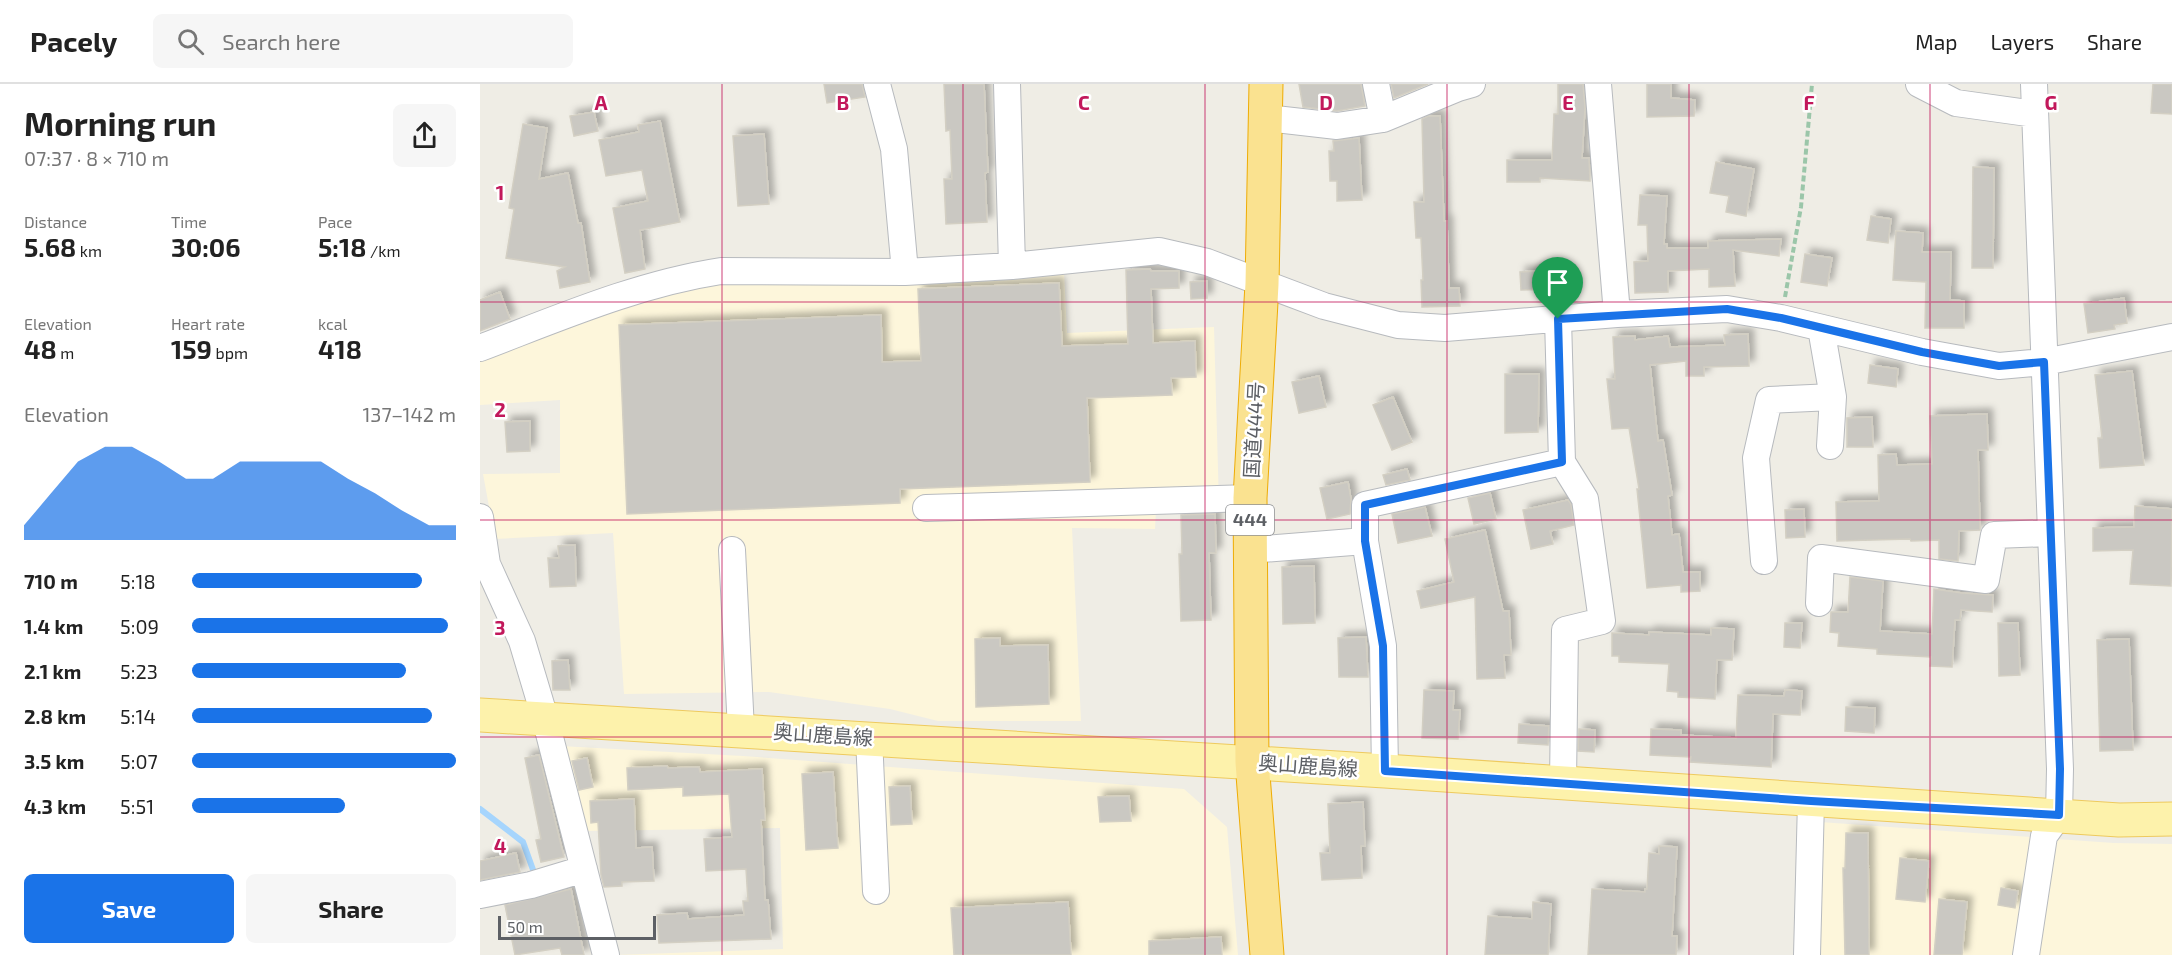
<!DOCTYPE html>
<html lang="en">
<head>
<meta charset="utf-8">
<style>
	:root { --surface:#fff; --page:#f6f6f6; --text:#222; --muted:#767676; --line:#e0e0e0; --accent:#1a73e8 }
	body { margin:0; font-family:"Exo 2","Noto Sans JP",sans-serif; background:var(--page); color:var(--text); height:100vh; display:flex; flex-direction:column; font-size:22px; white-space:nowrap }
	* { box-sizing:border-box; margin:0 }
	p { font-size:20px; color:var(--muted) }
	.icon { flex:none; width:33px; height:33px; fill:none; stroke:currentColor; stroke-width:2; stroke-linecap:round; stroke-linejoin:round }
	.map { position:relative; flex:1; overflow:hidden }
	.drawer { display:flex; flex-direction:column; background:var(--surface); width:480px }
	.drawer>* { flex:none }
	.scale { position:absolute; left:18px; bottom:15px; width:158px; box-sizing:border-box; padding-left:6px; border:3px solid #5d6065; border-top:0; font-size:16px; line-height:21px; white-space:nowrap; color:#5d6065; -webkit-text-stroke:4px #fff; paint-order:stroke }
	.pin { position:absolute; display:grid; place-items:center; width:51px; height:51px; color:#fff; margin:-62px -26px; border-radius:50% 50% 50% 0; rotate:-45deg; box-shadow:0 0 6px #0007 }
	.pin .icon { rotate:45deg }
	.round { display:grid; place-items:center; flex:none; width:63px; height:63px; border-radius:9px; background:var(--page) }
	.headline { display:flex; align-items:center; justify-content:space-between; height:102px; padding:0 24px }
	h1 { font-size:33px; font-weight:700; line-height:45px }
	.figures { display:grid; grid-template-columns:repeat(3,1fr); gap:9px; height:102px; padding:6px 24px }
	.figures div { display:grid; align-content:center }
	.figures b { font-size:26px; font-weight:700 }
	.figures small { font-size:16px; font-weight:400 }
	.figures p { font-size:16px }
	.chart { height:168px; padding:12px 24px }
	.chart p { display:flex; justify-content:space-between }
	.chart svg { width:100%; height:108px; margin-top:6px; fill:var(--accent); opacity:.7 }
	.button { display:flex; gap:12px; margin-top:auto; padding:12px 24px }
	.button a { flex:1; height:69px; border-radius:9px; background:var(--accent); color:#fff; font-size:24px; font-weight:700; line-height:69px; text-align:center }
	.button a+a { background:var(--page); color:var(--text) }
	ul { padding:0 24px; list-style:none; font-size:20px }
	li { display:grid; grid-template-columns:96px 72px 1fr; align-items:center; height:45px }
	li i { height:15px; border-radius:8px; background:var(--accent) }
	header { display:flex; align-items:center; gap:36px; box-sizing:border-box; height:84px; padding:0 30px; background:var(--surface); border-bottom:2px solid var(--line) }
	header strong { font-size:28px }
	nav { display:flex; gap:33px; margin-inline-start:auto; font-size:21px }
	.search { width:420px; height:54px; background:var(--page); display:flex; align-items:center; gap:15px; box-sizing:border-box; padding:0 21px; border-radius:9px; color:var(--muted); font-size:22px }
	main { display:flex; flex:1; min-height:0 }
	.map>svg:first-child { display:block }
	.commercial { fill:#fdf6db }
	.lines { fill:none; stroke-linecap:round; stroke-linejoin:round }
	.stream { stroke:#a6d5fd; stroke-width:6 }
	.building { fill:#cac8c2; stroke:#d3cfc3; stroke-width:1.5; filter:url(#shadow) }
	.minor-casing { stroke:#b7babe; stroke-width:28 }
	.major-casing { stroke:#eeca5e; stroke-width:35 }
	.highway-casing { stroke:#eeac05; stroke-width:35 }
	.path { stroke:#9bc6a9; stroke-width:4; stroke-dasharray:6 3; stroke-linecap:butt }
	.minor { stroke:#fff; stroke-width:26 }
	.major { stroke:#fdf2ab; stroke-width:33 }
	.highway { stroke:#fae290; stroke-width:33 }
	.route-casing { stroke:#fff; stroke-width:12 }
	.route { stroke:#1a73e8; stroke-width:8 }
	.grid { fill:none; stroke:#c2185b; stroke-width:1.5; stroke-opacity:0.55 }
	.labels { text-anchor:middle; stroke-width:5; stroke-linejoin:round; paint-order:stroke }
	.shield { fill:#fff; stroke:#8e9093; stroke-width:1.5 }
	.shield-label { font-size:18px; font-weight:bold; fill:#5d6065 }
	.street-label { font-size:20px; fill:#5d6065; stroke:#fff }
	.grid-label { font-size:20px; text-anchor:middle; font-weight:bold; fill:#c2185b; stroke:#fff; stroke-width:5; stroke-linejoin:round; paint-order:stroke }
</style>
</head>
<body>
<header>
<strong>Pacely</strong>
<div class="search"><svg class="icon" aria-label="search" viewBox="0 0 24 24"><circle cx="10" cy="10" r="6"/><path d="M15 15l6 6"/></svg>Search here</div>
<nav><a>Map</a><a>Layers</a><a>Share</a></nav>
</header>
<main>
<section class="drawer">
<div class="headline"><div><h1>Morning run</h1><p>07:37 · 8 × 710 m</p></div><a class="round"><svg class="icon" aria-label="share" viewBox="0 0 24 24"><path d="M12 15V3M7 8l5-5 5 5M5 13v7h14v-7"/></svg></a></div>
<div class="figures">
<div><p>Distance</p><b>5.68<small> km</small></b></div>
<div><p>Time</p><b>30:06</b></div>
<div><p>Pace</p><b>5:18<small> /km</small></b></div>
</div>
<div class="figures">
<div><p>Elevation</p><b>48<small> m</small></b></div>
<div><p>Heart rate</p><b>159<small> bpm</small></b></div>
<div><p>kcal</p><b>418</b></div>
</div>
<div class="chart"><p><span>Elevation</span>137–142 m</p>
<svg viewBox="0 0 160 44" preserveAspectRatio="none"><path d="M0 44V38L10 25L20 12L30 6L40 6L50 12L60 19L70 19L80 12L90 12L100 12L110 12L120 19L130 25L140 32L150 38L160 38V44z"/></svg>
</div>
<ul>
<li><b>710 m</b>5:18<i style="width:87%"></i></li>
<li><b>1.4 km</b>5:09<i style="width:97%"></i></li>
<li><b>2.1 km</b>5:23<i style="width:81%"></i></li>
<li><b>2.8 km</b>5:14<i style="width:91%"></i></li>
<li><b>3.5 km</b>5:07<i style="width:100%"></i></li>
<li><b>4.3 km</b>5:51<i style="width:58%"></i></li>
</ul>
<div class="button"><a>Save</a><a>Share</a></div>
</section>
<div class="map">
<svg width="1692" height="871" viewBox="0 0 1692 871">
	<defs>
		<filter id="shadow"><feDropShadow dx="5.5" dy="-5.5" stdDeviation="3" flood-color="#0004"/></filter>
	</defs>
	<rect width="100%" height="100%" fill="#efede5"/>
	<path class="commercial" d="M584,187L587,249L734,243L739,421L676,426L675,445L592,444L601,637H458L410,625L289,608L144,610L133,449L15,455L3,390L80,389V316L0,321V274L139,221L227,199Z
		M80,662L263,672L704,705L747,743L758,871H135L303,865L300,744L104,747Z
		M1340,738L1634,759L1692,760V871H1337Z"/>
	<g class="lines">
		<path class="stream" d="M0,725L43,758L56,794"/>
	</g>
	<path class="building" d="M344,0H382L385,13L347,19Z
		M464,0H504L508,88L505,89L507,138L466,140L464,95H472L470,46L466,47Z
		M819,0H881L885,22L857,27L823,23Z
		M911,0H948L914,14Z
		M1078,0H1103L1105,23L1102,74H1109L1110,97L1060,94V98H1027V76H1072L1074,30H1078Z
		M1167,0H1191V14L1215,16L1214,32L1167,33Z
		M1673,0H1692V30L1671,29Z
		M114,28L118,47L94,52L90,32Z
		M948,32H960L964,137H967L969,204H979L980,222L942,223L941,196H943L941,154H936L934,118H944L942,35Z
		M180,37L200,138L160,146L165,185L145,189L133,124L168,117L162,86L126,92L119,56L159,48L158,41Z
		M43,40L67,44L59,95L88,89L98,139H101L110,198L80,204L77,187L85,183L26,174L34,125L29,124Z
		M284,50L289,120L258,122L253,52Z
		M879,54L882,116L857,117V97H850L849,67H854L853,57Z
		M1236,78L1274,85L1266,132L1246,128L1249,112L1230,109Z
		M1493,83L1514,84L1513,184H1492Z
		M1160,111L1187,112L1184,160H1187V164H1228V157L1301,155L1299,172L1253,166L1255,202L1229,203V185L1188,187V208L1155,209L1154,178L1168,177L1167,141H1158Z
		M1391,132L1411,135L1408,159L1387,156Z
		M1416,147L1443,149L1442,168H1471L1470,216L1484,217V244H1445L1446,198L1413,196Z
		M1325,170L1352,174L1347,202L1321,198Z
		M670,185L671,187H699V204L671,205L673,259L715,257L716,293L691,294L692,311L607,314L610,398L420,405V419L147,430L139,241L401,231L402,278L441,277L438,205L579,199L582,262L648,260L646,186Z
		M1076,186V205L1041,206L1040,188Z
		M727,197V214L711,215L710,198Z
		M20,208L30,235L0,247V216Z
		M1644,214L1647,239L1634,241L1635,245L1608,249L1604,220Z
		M1268,250L1269,282L1224,283V292H1206V277L1170,281L1178,357L1183,356L1192,411L1188,412L1192,451L1199,450L1203,488H1220V507L1201,508V501L1167,504L1157,405H1159L1149,344L1132,345L1127,295H1135L1133,253L1155,252V256L1188,252L1190,263L1245,261L1244,251Z
		M1390,281L1418,285L1416,303L1388,299Z
		M1652,287L1664,381L1620,384L1618,354H1622L1615,291Z
		M1025,290H1059L1058,348L1025,349Z
		M839,292L846,323L819,329L812,298Z
		M913,313L932,358L912,366L893,321Z
		M1507,330L1508,366H1498L1500,446L1479,447L1478,477L1459,475V456L1431,457L1430,455L1357,457L1356,418L1399,417L1398,371L1416,370L1417,381L1452,380L1450,332Z
		M1392,333L1393,363H1367V334Z
		M50,337V367L27,368L25,338Z
		M927,385L930,396L906,401L903,391Z
		M868,398L871,415L870,430L847,435L840,404Z
		M1010,409L1016,435L994,440L988,414Z
		M1088,416L1091,420L1094,441L1070,447L1073,460L1051,465L1043,426Z
		M1655,422L1692,425L1691,502L1650,500L1653,466L1613,467V444L1654,443Z
		M945,423L952,452L918,459L912,430Z
		M1324,425L1325,453L1306,454L1305,426Z
		M735,430L736,469H729L731,536L701,537L699,470H702L701,431Z
		M1005,446L1023,527H1029L1031,571H1024L1025,594L997,595L995,513L941,524L937,507L974,498L965,455Z
		M95,461L96,502L70,503L68,474H79L78,462Z
		M834,482L835,539L803,540L802,483Z
		M1370,493L1403,497L1400,547L1452,550L1454,505L1482,509L1513,511L1512,528L1481,526L1480,536H1475L1472,583L1450,582L1451,573L1397,570V565L1358,562L1359,549L1350,548L1351,528H1368Z
		M1305,539H1322L1320,564L1304,563Z
		M1518,539H1538L1540,591L1519,592Z
		M1231,544L1254,545L1252,576H1237L1235,615L1198,613V608L1187,607L1189,580L1139,578V572H1132V549L1169,551V548L1231,551Z
		M886,553L888,593H859L858,554Z
		M520,554V562L568,561L569,620L496,623L495,555Z
		M1649,555L1653,666L1620,667L1617,556Z
		M88,576L90,606H73L72,577Z
		M944,606L974,607L973,626H980L978,655L942,654Z
		M1305,606L1322,607L1320,631L1293,630L1291,683L1210,678L1211,673L1170,671L1171,645L1201,646V651L1256,654L1258,611L1304,612Z
		M1366,623L1395,624L1394,649L1365,647Z
		M1039,640L1069,642L1068,661L1038,659Z
		M1099,645L1115,646L1114,668L1098,667Z
		M59,671L84,773L61,778L56,756L61,755L45,674Z
		M107,674L113,703L99,706L92,677Z
		M187,682L188,684L219,683L220,688L282,685L285,736H281L285,816H288L291,855L179,859L177,831L207,829L208,835L264,831L263,817H268L266,785L226,787L224,755L252,753L249,710L203,712V703L148,706L147,684Z
		M353,688L358,764L326,766L322,690Z
		M430,702L432,740L411,741L409,703Z
		M649,712L651,737L620,738L618,713Z
		M154,715L156,764L172,763L174,797L142,798V802L124,803L121,791L118,738L111,739L110,717Z
		M883,718L885,762H881L882,794L842,796L840,769H850L848,720Z
		M1366,749H1388L1389,871H1365L1363,784H1365Z
		M1179,762L1197,763L1192,852H1197L1196,871H1108L1112,805L1165,808V805H1167L1169,769L1179,770Z
		M36,769L40,788L0,796V777Z
		M1420,774L1449,777L1445,818L1416,815Z
		M1521,804L1538,807L1535,824L1518,821Z
		M91,805L104,871H82L80,864L35,871L25,821Z
		M1459,815L1487,818L1482,871H1454Z
		M588,818L591,871H474L471,824Z
		M1053,818L1071,820L1068,871H1005L1008,832L1052,835Z
		M741,853L742,871H669V857Z"/>
	<g class="lines">
		<defs>
			<path id="minor" d="M397,0L414,65L425,188
				M527,0L532,182
				M896,0L903,35
				M1118,0L1137,230
				M1439,0L1476,19L1555,30
				M786,34L857,42L903,35L978,4L992,0
				M1078,235L1082,378L1105,415L1122,537L1085,546L1083,698
				M1341,244L1353,313L1350,362
				M0,264C79,234 157,200 241,187L425,188L532,182L679,167L727,178L844,222L918,241L965,244L1137,230L1247,225L1301,234L1442,268L1519,282L1564,278L1692,253
				M446,424L770,414
				M0,433L7,480L42,557L65,634L126,871
				M885,457V421L1082,378
				M252,466L261,646
				M770,466L885,457L903,562L905,687
				M1284,477L1276,374L1289,316L1353,313
				M1339,519L1341,474L1506,496L1514,451L1571,449
				M389,654L396,807
				M0,811L51,801L104,785
				M1327,871L1331,717
				M1546,871L1564,752L1579,731L1580,685L1554,0"/>
			<path id="major" d="M0,631L905,687L1639,736L1692,735"/>
			<path id="highway" d="M786,0L782,200L770,414L772,678L787,871"/>
		</defs>
		<use href="#minor" class="minor-casing"/>
		<use href="#major" class="major-casing"/>
		<use href="#highway" class="highway-casing"/>
		<path class="path" d="M1305,213L1321,123L1332,0"/>
		<use href="#minor" class="minor"/>
		<use href="#major" class="major"/>
		<use href="#highway" class="highway"/>
	</g>
	<g class="lines">
		<defs>
			<path id="route" d="M1247,225L1301,234L1442,268L1519,282L1564,278L1580,685L1579,731L1331,717L905,687L903,562L885,457V421L1082,378L1078,235Z"/>
		</defs>
		<use href="#route" class="route-casing"/>
		<use href="#route" class="route"/>
	</g>
	<path class="grid" d="M242,0V871M483,0V871M725,0V871M967,0V871M1209,0V871M1450,0V871M0,218H1692M0,436H1692M0,653H1692"/>
	<g class="labels">
		<rect class="shield" x="746" y="421" width="48" height="30" rx="4.5"/>
		<g class="shield-label">
			<text x="770" y="442">444</text>
		</g>
		<g class="street-label">
			<text transform="translate(774 346) rotate(-87)" y="7">国道444号</text>
			<text transform="translate(343 651) rotate(4)" y="7">奥山鹿島線</text>
			<text transform="translate(828 682) rotate(4)" y="7">奥山鹿島線</text>
		</g>
	</g>
	<g class="grid-label">
		<text x="121" y="26">A</text>
		<text x="363" y="26">B</text>
		<text x="604" y="26">C</text>
		<text x="846" y="26">D</text>
		<text x="1088" y="26">E</text>
		<text x="1329" y="26">F</text>
		<text x="1571" y="26">G</text>
		<text x="20" y="116">1</text>
		<text x="20" y="333">2</text>
		<text x="20" y="551">3</text>
		<text x="20" y="769">4</text>
	</g>
</svg>
<div class="scale">50 m</div>
<div class="pin" style="left:1078px;top:235px;background:#1e9e55"><svg class="icon" aria-label="arrive" viewBox="0 0 24 24"><path d="M6 21V4h12l-3 4 3 4H6"/></svg></div>
</div>
</main>
</body>
</html>
